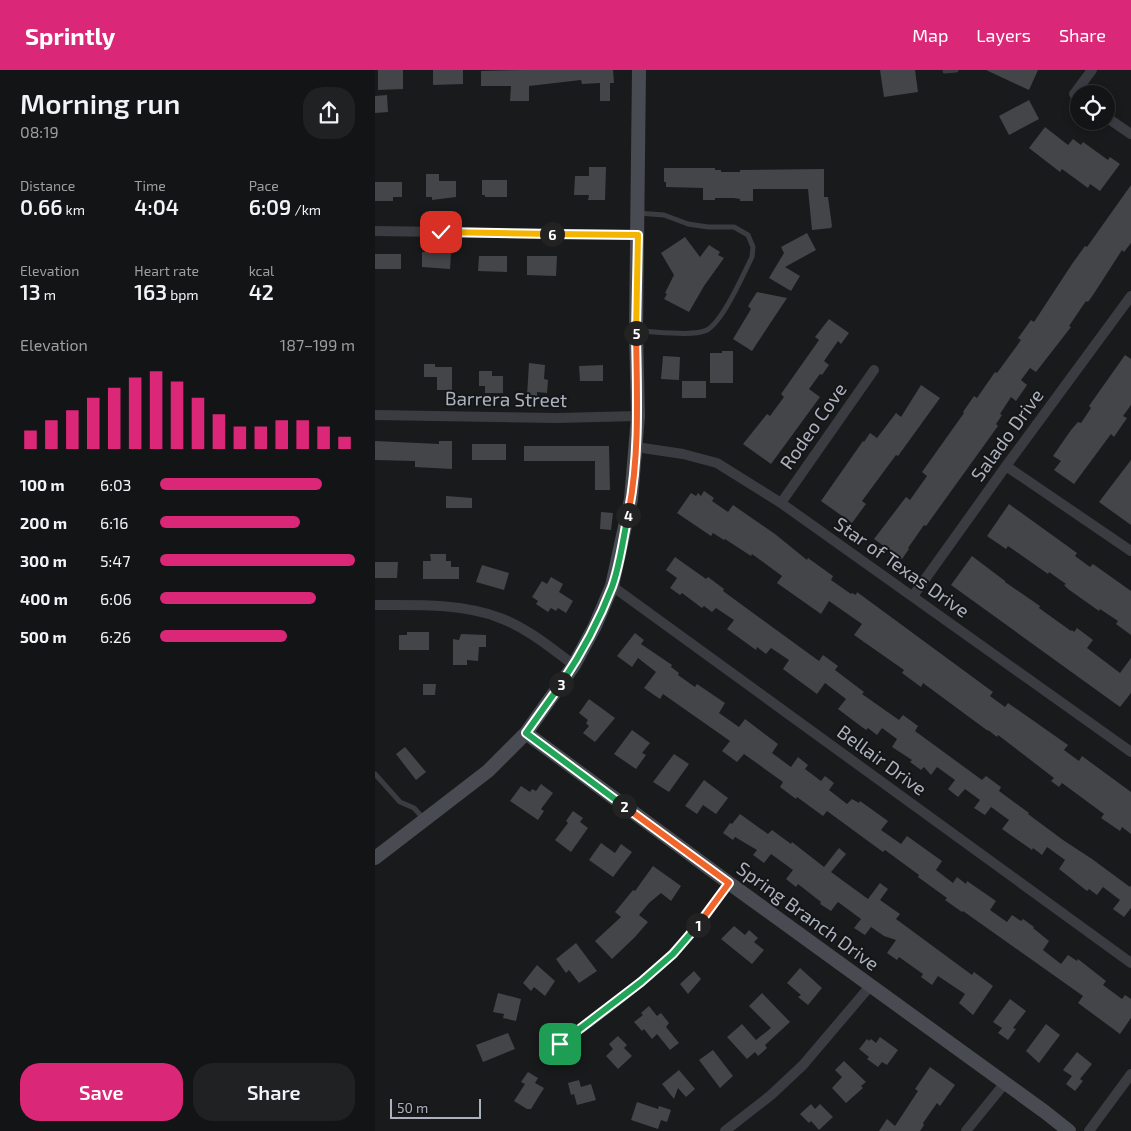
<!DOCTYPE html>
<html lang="en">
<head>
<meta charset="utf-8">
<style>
	:root { --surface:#131415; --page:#202122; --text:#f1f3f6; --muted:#9d9ea0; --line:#323334; --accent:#db2777 }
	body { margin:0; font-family:"Exo 2",sans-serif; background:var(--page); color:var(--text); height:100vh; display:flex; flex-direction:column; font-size:19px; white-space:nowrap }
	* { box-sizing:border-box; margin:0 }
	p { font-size:16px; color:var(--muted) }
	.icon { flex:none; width:28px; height:28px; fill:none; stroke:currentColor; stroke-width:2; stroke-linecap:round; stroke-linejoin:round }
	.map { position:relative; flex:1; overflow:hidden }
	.details { display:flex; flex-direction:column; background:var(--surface); width:375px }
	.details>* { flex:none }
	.fabs { position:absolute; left:695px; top:15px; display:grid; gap:10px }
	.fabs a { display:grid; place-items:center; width:45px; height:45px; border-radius:50%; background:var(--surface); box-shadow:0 2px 8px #0003,0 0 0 1px var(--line); font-size:25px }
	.scale { position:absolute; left:15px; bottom:12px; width:91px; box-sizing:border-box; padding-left:5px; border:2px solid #abb2bd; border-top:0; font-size:14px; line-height:18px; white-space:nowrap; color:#abb2bd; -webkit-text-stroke:4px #141517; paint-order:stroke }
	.pin { position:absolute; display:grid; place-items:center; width:42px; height:42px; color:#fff; margin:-21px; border-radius:10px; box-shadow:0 2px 8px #0006 }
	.km { position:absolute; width:25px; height:25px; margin:-12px; border-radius:50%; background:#222; color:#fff; font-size:14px; line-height:25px; text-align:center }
	.round { display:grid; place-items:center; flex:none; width:52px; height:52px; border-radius:20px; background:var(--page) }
	.summary { display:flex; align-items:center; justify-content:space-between; height:85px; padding:0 20px }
	h1 { font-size:28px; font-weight:600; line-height:38px }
	.stats { display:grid; grid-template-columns:repeat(3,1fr); gap:8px; height:85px; padding:5px 20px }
	.stats div { display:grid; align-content:center }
	.stats b { font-size:21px; font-weight:600 }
	.stats small { font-size:14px; font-weight:400 }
	.stats p { font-size:14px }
	.chart { height:140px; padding:10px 20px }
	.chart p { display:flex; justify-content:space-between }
	.chart svg { width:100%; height:90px; margin-top:5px; stroke:var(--accent); stroke-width:6 }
	.action { display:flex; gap:10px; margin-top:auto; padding:10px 20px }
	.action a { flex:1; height:58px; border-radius:20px; background:var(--accent); color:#fff; font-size:20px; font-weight:600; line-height:58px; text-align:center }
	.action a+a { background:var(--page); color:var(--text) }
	ul { padding:0 20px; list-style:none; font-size:16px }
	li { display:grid; grid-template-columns:80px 60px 1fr; align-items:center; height:38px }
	li i { height:12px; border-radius:6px; background:var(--accent) }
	header { display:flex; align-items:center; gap:30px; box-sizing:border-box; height:70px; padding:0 25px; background:var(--accent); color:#fff }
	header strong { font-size:24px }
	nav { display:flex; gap:28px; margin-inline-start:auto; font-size:18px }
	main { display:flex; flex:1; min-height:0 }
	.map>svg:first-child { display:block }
	.building { fill:#434549 }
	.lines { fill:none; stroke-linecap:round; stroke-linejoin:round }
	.lane { stroke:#3a3c42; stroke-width:5 }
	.street { stroke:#3a3c42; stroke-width:10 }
	.secondary { stroke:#484b52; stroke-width:14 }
	.split-1-casing { stroke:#fff; stroke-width:10 }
	.split-2-casing { stroke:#fff; stroke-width:10 }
	.split-3-casing { stroke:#fff; stroke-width:10 }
	.split-4-casing { stroke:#fff; stroke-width:10 }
	.split-5-casing { stroke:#fff; stroke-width:10 }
	.split-6-casing { stroke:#fff; stroke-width:10 }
	.split-7-casing { stroke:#fff; stroke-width:10 }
	.split-1 { stroke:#22a559; stroke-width:6 }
	.split-2 { stroke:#f0652b; stroke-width:6 }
	.split-3 { stroke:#22a559; stroke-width:6 }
	.split-4 { stroke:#22a559; stroke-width:6 }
	.split-5 { stroke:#f0652b; stroke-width:6 }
	.split-6 { stroke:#f5b400; stroke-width:6 }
	.split-7 { stroke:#f5b400; stroke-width:6 }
	.labels { text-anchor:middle; stroke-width:4; stroke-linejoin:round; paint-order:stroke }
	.street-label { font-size:19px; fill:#abb2bd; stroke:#141517 }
</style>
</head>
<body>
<header>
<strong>Sprintly</strong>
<nav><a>Map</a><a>Layers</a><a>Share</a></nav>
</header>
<main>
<section class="details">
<div class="summary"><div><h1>Morning run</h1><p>08:19</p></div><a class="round"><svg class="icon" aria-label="share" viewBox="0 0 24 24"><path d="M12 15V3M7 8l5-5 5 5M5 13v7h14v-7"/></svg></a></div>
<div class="stats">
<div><p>Distance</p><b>0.66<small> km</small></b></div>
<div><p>Time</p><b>4:04</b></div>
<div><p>Pace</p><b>6:09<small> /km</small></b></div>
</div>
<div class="stats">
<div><p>Elevation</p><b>13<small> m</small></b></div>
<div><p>Heart rate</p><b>163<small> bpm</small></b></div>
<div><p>kcal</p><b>42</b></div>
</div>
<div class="chart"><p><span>Elevation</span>187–199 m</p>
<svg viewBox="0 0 160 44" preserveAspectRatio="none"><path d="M5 44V35M15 44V30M25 44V25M35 44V19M45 44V14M55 44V9M65 44V6M75 44V11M85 44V19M95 44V27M105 44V33M115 44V33M125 44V30M135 44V30M145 44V33M155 44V38"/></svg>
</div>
<ul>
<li><b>100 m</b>6:03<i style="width:83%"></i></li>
<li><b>200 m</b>6:16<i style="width:72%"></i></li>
<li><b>300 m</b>5:47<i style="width:100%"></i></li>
<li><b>400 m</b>6:06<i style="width:80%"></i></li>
<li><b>500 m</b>6:26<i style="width:65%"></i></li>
</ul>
<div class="action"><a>Save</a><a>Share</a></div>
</section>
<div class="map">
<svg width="756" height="1061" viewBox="0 0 756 1061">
	<rect width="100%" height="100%" fill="#191a1c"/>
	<path class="building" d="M3,0H28V19L3,20Z
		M58,0H88V14L58,15Z
		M149,0H238L239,13H235V31H225V13L207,14L206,10L154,16V31H135L136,16H106V1Z
		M505,0H540L543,22L509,27Z
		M611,0H663L654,20Z
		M12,25L13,42L0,43V26Z
		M654,30L664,49L634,65L624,46Z
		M670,57L693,75L698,69L706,75L708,72L733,90L735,87L745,94L725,121L715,114L713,118L687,99L685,102L654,78Z
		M214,97H231L230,130H213L214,125H199L200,106H214Z
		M289,98H340V100H346V102H365V100L449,99V127H453L457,156L456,158L437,160L433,119H378V131H365V129L359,128H340V130H328V118L291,117V112H289Z
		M51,104H64V111H81V127L57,130V127H51Z
		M107,110H132V127H110V125H107Z
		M0,112H27V127H18V131H0Z
		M756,115V173L749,182L747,180L720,222L713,232L711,231L694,256L696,257L661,302L655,298L646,310L652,315L641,331L636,327L625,344L627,345L621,354L623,356L551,456L549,455L533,478L534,479L527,489L499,469L531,427L535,430L552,406L547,402L589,343L588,342L599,326L602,328L620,302L622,303L646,270L643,268L646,264L656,250L659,252L697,194L710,176L712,177Z
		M432,163L441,180L410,197L425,206L416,221L394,208L409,183L406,177Z
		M310,167L325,187L334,175L345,182L343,185L349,188L329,216L314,242L289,229L292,224L290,223L299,205L286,183Z
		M47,182L76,183L75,199L47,197Z
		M0,184H26V199H0Z
		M104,186H132V202L103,201Z
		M152,186H182L181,206L152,205Z
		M382,222L412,228L377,281L358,269L376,239L373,236Z
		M454,249L474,263L466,274L463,271L449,291L454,295L447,305L445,304L434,319L445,327L396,394L368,374L392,344L395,346L409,327L406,324L444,270L440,267Z
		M347,281H358V313H335V283H347Z
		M750,285L756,289V335L748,346L752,348L739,367L736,364L699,414L679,400L686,391L678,386L696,360L703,352L706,353L716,338L714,336Z
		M288,286L305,287L304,310L286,309Z
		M154,293L170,295L169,309L173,310L172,323L162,322V326H152Z
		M49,294H60V297H77V320H62V307H49Z
		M228,295V311H205L204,296Z
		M104,301H117V306H128V323H110V316H104Z
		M307,311H331V328H307Z
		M546,315L565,328L523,386L521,385L487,431L491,434L477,453L446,431L488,371L489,372L495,363L502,368L521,343L526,347Z
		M0,371L64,374V371H77V399L40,397V391L0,390Z
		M97,374H131V390H97Z
		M149,376H234L235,420H220V391H149Z
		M756,390V455L724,432Z
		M329,421L339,428L337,431L353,442L358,435L400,464L432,490L433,488L458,506L456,510L476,524L477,523L481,525L482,522L618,622L615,626L630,637L633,633L693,675L689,680L704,691L707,686L756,722V764L747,757L745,761L726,748L729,744L687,713L684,717L676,711L679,708L623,665L622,667L613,660V661L548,613L546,617L527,603L529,600L479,565L487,554L454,531L446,544L402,513L407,506L377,484L376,486L350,469L349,470L338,463L336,466L302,443L316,423L321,426L323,423L326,426Z
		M71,426L97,428V438H71Z
		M634,434L702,483L700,486L715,497L718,494L756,521V565L741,554L743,551L725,539L724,541L693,519L689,515L691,514L674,502L673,504L633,476L631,479L612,466Z
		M226,442L238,443L236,460L225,459Z
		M55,484H71V491H76V497H84V509H48V491H56Z
		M597,486L630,511V512L665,536L664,538L696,561L697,560L699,562L702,558L718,570L712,578L745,603L756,588V623L745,637L576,515Z
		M300,487L331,509L333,507L349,519L348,521L444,591L448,585L463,596L460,600L489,622L487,624L524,650L528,645L543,656L540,661L607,710L611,706L626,717L624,721L654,743L653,744L688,770L717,789L755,817L756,815V838L749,847L738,839L745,830L728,817L722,825L714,819L712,821L684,799L690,790L672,777L667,785L658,778L657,780L627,759L634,750L616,737L610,745L599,738L605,730L590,719L583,727L573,719L580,710L562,697L556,705L549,697L546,700L535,692L537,690L517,677L522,669L507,658L502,665L493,658L491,660L463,639L471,629L450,613L442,624L408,599L414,590L396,578L391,584L382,577L381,580L352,559L359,550L341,538L337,542L329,536L327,538L307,523L305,525L295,518L302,508L291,500Z
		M0,492H23L22,508H0Z
		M107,495L134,503L129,520L101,512Z
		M176,507L188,514L184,522L198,531L191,543L183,538L181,541L176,538L173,542L161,534L163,531L157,527L167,511L172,514Z
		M32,562H54V580H24V565H32Z
		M260,563L269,570L266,574L297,595L296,597L304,603L303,605L320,617L322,614L350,633L344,643L364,657L370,649L403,674L397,683L416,697L423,687L433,695L430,699L446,711L450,706L459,713L454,720L472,734L477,729L484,733L485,731L513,751L506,760L526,774L532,766L567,791L561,800L578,813L582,807L591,814L592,811L621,831L615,840L632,852L637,845L646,851L648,849L659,857L658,858L674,871L668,880L686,894L693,885L702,891L703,889L731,911L728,915L747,929L750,925L756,929V948L745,964L703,933L708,926L588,841L587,842L570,830L572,828L543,807L544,805L510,780L508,782L452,741L448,746L422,727L421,729L405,717L408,712L369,684L362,692L347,681L355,671L288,624L285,629L269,618L281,602L263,588L257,597L242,586Z
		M86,564L111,565V577H104L103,591L92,590V595H78V569L84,570Z
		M48,614H61L60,625H48Z
		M214,629L240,648L220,672L208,663L214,656L211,653L213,650L204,643Z
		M257,660L275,673L267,683L271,685L261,699L239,684Z
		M30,677L51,702L41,710L21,684Z
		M299,684L314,694L294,722L278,712Z
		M329,710L353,728L341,744L328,735L322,744L310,736Z
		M166,714L178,723L166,739L169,741L163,750L135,731L146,716L155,722L157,719L161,721Z
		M198,741L208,748L205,752L213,758L196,782L180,770L193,753L191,751Z
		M365,744L393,764L397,760L416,774L417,772L449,797L464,778L471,784L456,802L493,829L505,813L513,819L505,830L525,844L521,849L597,905L599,902L618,916L598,945L584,933L590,924L563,906L557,915L546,907L548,904L524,887L522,890L512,883L521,870L509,866L496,857L490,865L479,858L486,849L463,832L456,841L445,834L446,832L423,814L421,817L411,809L418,800L396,784L389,793L378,785L382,780L360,767L358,770L348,763L355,753L357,754Z
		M226,773L240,783L246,774L257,782L238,807L214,790Z
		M278,796L306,816L296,831L286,823L274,833L264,845L273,852L260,867L237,889L220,871L246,847L240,842L258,820L260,821Z
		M359,856L370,865L374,860L383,868L379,872L389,880L377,894L346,869Z
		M201,873L222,901L204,913L194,900L191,903L181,889Z
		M162,895L180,911L170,926L159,917L156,921L148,913Z
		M425,898L447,918L433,935L423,927L426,925L412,913Z
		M319,901L326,909L313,924L305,914Z
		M123,923L146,929L141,951L128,948L129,944L118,942Z
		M387,923L415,952L390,975L392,978L383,986L380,982L372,989L352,967L367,954L381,970L396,958L374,936Z
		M635,929L651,941L638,958L641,959L633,970L623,963L627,958L618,952Z
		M274,936L282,946L286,943L294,953L291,957L304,973L295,980L282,964L277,969L269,959L267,961L259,952L268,945L266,943Z
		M671,954L685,965L664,993L651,981Z
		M133,963L140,979L108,992L101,975Z
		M243,966L252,975L249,978L257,986L243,999L231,986L238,979L234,974Z
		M505,967L523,980L512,995L507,992L503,997L492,989L494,987L484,979L492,969L494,971L496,969L501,973Z
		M338,980L358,1006L345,1018L324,990Z
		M702,982L717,994L705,1009L708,1011L700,1021L691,1014L697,1006L688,1000Z
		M469,991L491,1012L486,1016L488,1018L471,1033L457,1018L467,1007L460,1000Z
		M555,997L580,1015L565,1036L562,1033L548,1053L549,1055L545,1061H504L512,1049L520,1056L543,1021L540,1019Z
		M304,1000L320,1019L311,1027L303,1018L299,1029L287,1014Z
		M153,1002L163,1008L160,1013L169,1018L156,1039H152L139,1031L150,1014L146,1012Z
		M204,1010L206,1017L216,1014L221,1030L202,1035L199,1024L196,1025L193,1013Z
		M262,1032L283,1039L284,1036L296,1040L292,1052L286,1050L283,1059L256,1050Z
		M436,1034L440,1039L445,1034L458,1047L444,1060L436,1051L434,1053L425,1044Z"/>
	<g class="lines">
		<path class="lane" d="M570,1L581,0
			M262,261C277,261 320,267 332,260C348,251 368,205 377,187L378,177L373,165L359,157H333L313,154L289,145L263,143
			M0,704L25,732L39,738L48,748"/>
		<path class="street" d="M704,28L699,24L717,0
			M731,47L756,64
			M0,161L263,165
			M0,345L182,348L263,346
			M261,377L308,384L342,393L406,433L756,682
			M631,396L756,481
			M406,433L499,300
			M237,516L756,893
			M538,526L631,396L756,226
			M0,535C39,535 88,533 125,548C152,558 176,578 199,595
			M185,974C223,946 262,918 296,885C318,863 336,838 354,813
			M350,1061L396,1025L428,995L496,915
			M591,1061L630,1013
			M714,1061L756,1004"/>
		<path class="secondary" d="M151,663L354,813L670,1042L694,1061
			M0,788L113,701L151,663L199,595L220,556L237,516L256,429L263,346L261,261L264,0"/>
	</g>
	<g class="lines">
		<defs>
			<path id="split-1" d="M185,974L266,912L298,884L323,855"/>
			<path id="split-2" d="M249,736L354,813L323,855"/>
			<path id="split-3" d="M186,614L151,663L249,736"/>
			<path id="split-4" d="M186,614C206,584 224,551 237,517C245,495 248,469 253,445"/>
			<path id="split-5" d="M253,445C265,385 262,324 261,263"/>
			<path id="split-6" d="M177,164L263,165L261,263"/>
			<path id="split-7" d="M66,162L177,164"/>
		</defs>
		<use href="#split-1" class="split-1-casing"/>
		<use href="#split-2" class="split-2-casing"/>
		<use href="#split-3" class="split-3-casing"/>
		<use href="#split-4" class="split-4-casing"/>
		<use href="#split-5" class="split-5-casing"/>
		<use href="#split-6" class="split-6-casing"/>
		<use href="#split-7" class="split-7-casing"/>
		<use href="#split-1" class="split-1"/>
		<use href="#split-2" class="split-2"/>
		<use href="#split-3" class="split-3"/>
		<use href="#split-4" class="split-4"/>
		<use href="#split-5" class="split-5"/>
		<use href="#split-6" class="split-6"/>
		<use href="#split-7" class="split-7"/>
	</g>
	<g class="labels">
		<g class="street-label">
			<text transform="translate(131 329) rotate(1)" y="7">Barrera Street</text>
			<text transform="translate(438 356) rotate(-55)" y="7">Rodeo Cove</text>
			<text transform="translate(632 365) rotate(-54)" y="7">Salado Drive</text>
			<text transform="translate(527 497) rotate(35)" y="7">Star of Texas Drive</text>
			<text transform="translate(507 690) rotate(36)" y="7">Bellair Drive</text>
			<text transform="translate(433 846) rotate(36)" y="7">Spring Branch Drive</text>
		</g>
	</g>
</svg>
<div class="fabs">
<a><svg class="icon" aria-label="locate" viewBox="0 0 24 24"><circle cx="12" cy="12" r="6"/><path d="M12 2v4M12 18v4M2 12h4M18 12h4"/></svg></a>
</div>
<div class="scale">50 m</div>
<div class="pin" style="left:185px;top:974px;background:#1e9e55"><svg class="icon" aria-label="arrive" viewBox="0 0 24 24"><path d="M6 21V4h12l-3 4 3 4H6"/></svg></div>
<div class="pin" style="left:66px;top:162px;background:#d93025"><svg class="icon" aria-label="check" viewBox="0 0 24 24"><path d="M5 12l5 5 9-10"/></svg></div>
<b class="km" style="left:323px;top:855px">1</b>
<b class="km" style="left:249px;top:736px">2</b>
<b class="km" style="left:186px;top:614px">3</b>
<b class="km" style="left:253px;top:445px">4</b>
<b class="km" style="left:261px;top:263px">5</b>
<b class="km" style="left:177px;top:164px">6</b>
</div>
</main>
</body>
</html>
